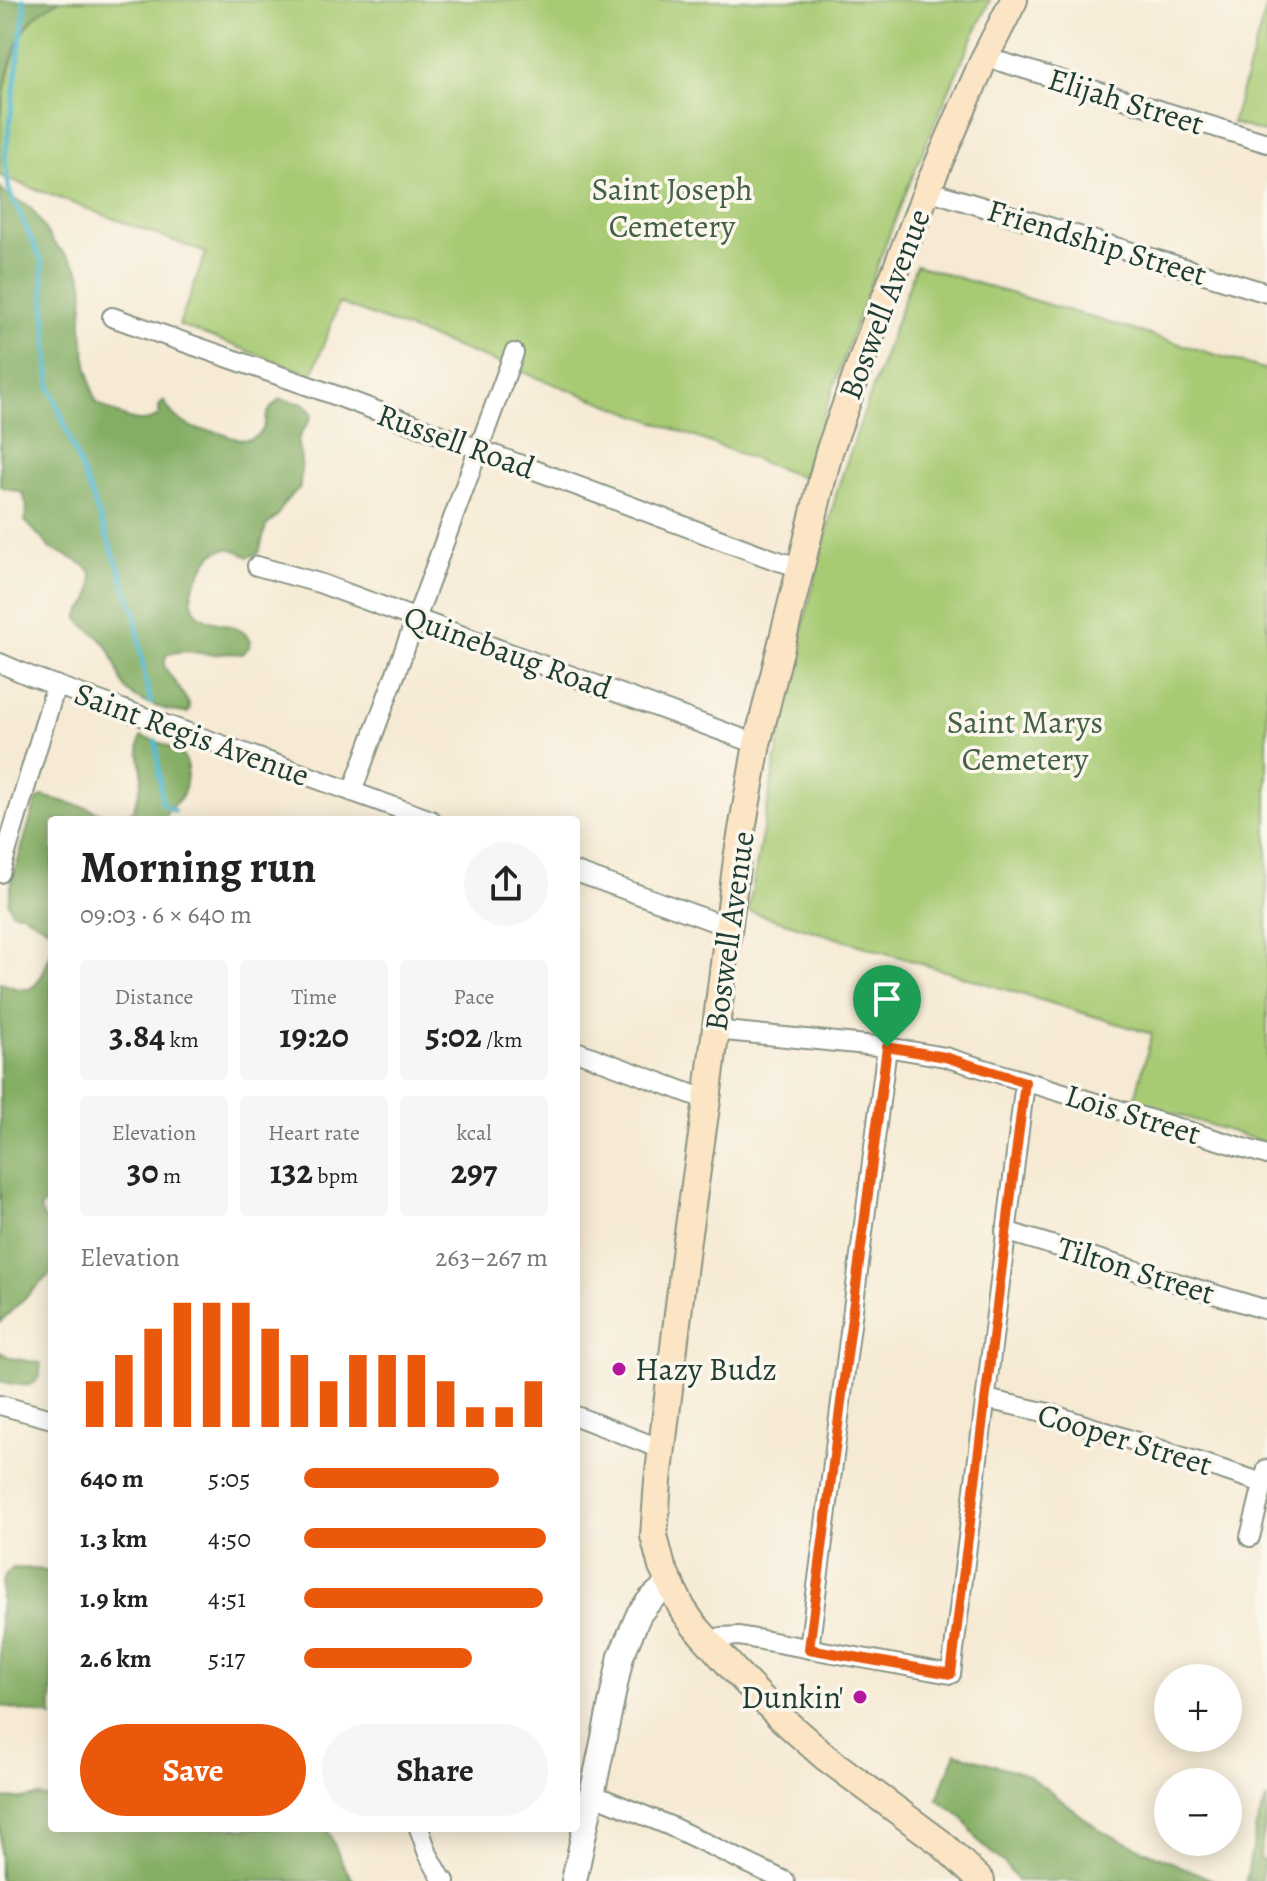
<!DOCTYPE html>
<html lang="en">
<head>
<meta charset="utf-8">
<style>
	:root { --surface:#fff; --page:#f6f6f6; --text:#222; --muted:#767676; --accent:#ea580c }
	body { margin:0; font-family:Alegreya,serif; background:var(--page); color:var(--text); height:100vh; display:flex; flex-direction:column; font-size:30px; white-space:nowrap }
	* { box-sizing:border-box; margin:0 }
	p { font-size:26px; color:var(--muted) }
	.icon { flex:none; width:44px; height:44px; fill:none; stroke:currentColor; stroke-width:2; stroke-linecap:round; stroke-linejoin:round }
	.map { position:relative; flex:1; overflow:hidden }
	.drawer { position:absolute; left:48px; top:816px; width:532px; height:1016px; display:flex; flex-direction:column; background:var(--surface); border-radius:8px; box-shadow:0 4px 20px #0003 }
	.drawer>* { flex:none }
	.fabs { position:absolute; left:1154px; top:1664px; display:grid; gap:16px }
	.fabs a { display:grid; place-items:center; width:88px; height:88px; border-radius:50%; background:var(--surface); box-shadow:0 4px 20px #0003; font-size:40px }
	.pin { position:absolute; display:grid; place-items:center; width:68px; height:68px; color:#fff; margin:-82px -34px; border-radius:50% 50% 50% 0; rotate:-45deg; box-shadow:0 0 8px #0007 }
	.pin .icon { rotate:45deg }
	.round { display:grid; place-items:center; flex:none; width:84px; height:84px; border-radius:42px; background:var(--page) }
	.overview { display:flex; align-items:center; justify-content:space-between; height:136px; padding:0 32px }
	h1 { font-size:44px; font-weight:600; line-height:60px }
	.stats { display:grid; grid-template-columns:repeat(3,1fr); gap:12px; height:136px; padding:8px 32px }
	.stats div { display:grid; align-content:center; border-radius:8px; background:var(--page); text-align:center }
	.stats b { font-size:34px; font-weight:600 }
	.stats small { font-size:22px; font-weight:400 }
	.stats p { font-size:22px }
	.chart { height:224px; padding:16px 32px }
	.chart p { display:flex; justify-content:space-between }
	.chart svg { width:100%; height:144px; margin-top:8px; stroke:var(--accent); stroke-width:6 }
	.action { display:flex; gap:16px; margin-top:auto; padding:16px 32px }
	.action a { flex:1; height:92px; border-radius:48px; background:var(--accent); color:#fff; font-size:32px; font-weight:600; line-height:92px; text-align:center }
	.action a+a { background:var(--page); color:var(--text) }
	ul { padding:0 32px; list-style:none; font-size:26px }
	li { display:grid; grid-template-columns:128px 96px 1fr; align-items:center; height:60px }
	li i { height:20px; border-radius:10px; background:var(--accent) }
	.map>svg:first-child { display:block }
	.green { fill:#a7ca73; stroke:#638454; stroke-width:2 }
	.forest { fill:#85ae65; stroke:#52764c; stroke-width:2 }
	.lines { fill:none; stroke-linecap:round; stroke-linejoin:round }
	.stream { stroke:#4fb7cd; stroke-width:5 }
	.minor-casing { stroke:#8a9484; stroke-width:22 }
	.tertiary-casing { stroke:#8a9484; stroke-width:28 }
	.secondary-casing { stroke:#8a9484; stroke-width:30 }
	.minor { stroke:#fff; stroke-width:18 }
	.tertiary { stroke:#fff; stroke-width:24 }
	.secondary { stroke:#fce5c4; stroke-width:26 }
	.route-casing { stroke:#fff; stroke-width:16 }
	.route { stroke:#ea580c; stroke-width:10 }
	.poi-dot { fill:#b5179e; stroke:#fbf7ec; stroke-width:3 }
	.labels { text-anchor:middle; stroke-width:7; stroke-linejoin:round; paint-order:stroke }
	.street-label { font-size:32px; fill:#1f3d34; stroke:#fbf7ec }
	.park-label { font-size:32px; fill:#416044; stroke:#fbf7ec }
	.poi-label { font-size:32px; fill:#1f3d34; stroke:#fbf7ec; text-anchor:start }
</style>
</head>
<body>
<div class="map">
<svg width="1267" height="1881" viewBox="0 0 1267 1881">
	<rect width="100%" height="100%" fill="#fbf7ec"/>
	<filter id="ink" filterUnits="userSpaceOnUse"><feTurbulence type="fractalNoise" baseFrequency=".0125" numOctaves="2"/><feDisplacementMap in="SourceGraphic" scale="16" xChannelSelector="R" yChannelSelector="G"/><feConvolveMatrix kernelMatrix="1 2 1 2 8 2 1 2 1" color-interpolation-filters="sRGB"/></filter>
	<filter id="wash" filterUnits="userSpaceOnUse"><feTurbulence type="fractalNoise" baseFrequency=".006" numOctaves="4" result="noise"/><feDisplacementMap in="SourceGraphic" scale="32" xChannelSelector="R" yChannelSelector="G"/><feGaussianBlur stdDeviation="1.8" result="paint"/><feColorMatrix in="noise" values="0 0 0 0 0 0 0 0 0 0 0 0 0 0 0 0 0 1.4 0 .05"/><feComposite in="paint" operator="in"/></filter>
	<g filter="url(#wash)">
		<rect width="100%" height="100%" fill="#f6ead4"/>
		<path class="green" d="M60,0H990C917,155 855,314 804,478L339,303L312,375L179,325L206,253L0,176C0,129 0,88 18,45C23,33 29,21 39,13C45,8 53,4 60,0Z
			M1267,6V133L1232,123Z
			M916,265L1267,370V1143L1134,1101L1152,1034L748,911L793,666L838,487Z"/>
		<path class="forest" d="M0,0H60C53,4 46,8 39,13C11,35 5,84 0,117Z
			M0,186C6,201 18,198 29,207C40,216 44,231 53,242C62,253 76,261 81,275C87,290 81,308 82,324C82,338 91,393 97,403C116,413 139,430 159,415V407L162,402H165C168,413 186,426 197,429C203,431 210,430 216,432C230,435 243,446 258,435C266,429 264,421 268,413C270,407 276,403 280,399L304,404L312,413C311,425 300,429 298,441C297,448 301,454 301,461C302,469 300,478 300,487L286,501L277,516L266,526L259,553L248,557C241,553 235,548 226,549C210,551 207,562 200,574C194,584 188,595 194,608C205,630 237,617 251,641L249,647L242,654C228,651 219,656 207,654C191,652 182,649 166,655L164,666L188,702L190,708L188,713C172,713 131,701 124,686C117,673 115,657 106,645C98,634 87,629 78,619C79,610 88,606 90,597C92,591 94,576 90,571C82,561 60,553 49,548L46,543L25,521L27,507L23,493L0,486Z
			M141,737C153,739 180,749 186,761C189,769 186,786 183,794C180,801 174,803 170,808C167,812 166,816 164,820H52V931L21,913L12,912L8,903L12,880L36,801L43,796L88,808L107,816L131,812L133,810C137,799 141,789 142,777C143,763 136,751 141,737Z
			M52,950V1191L40,1210L44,1218L52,1225V1269L50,1274L0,1322V983C7,984 13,988 20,989C41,993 45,964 52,950Z
			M0,1352L11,1358L41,1363C40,1393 21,1386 0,1381Z
			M13,1568L38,1569L52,1573V1717C36,1710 18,1713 1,1705L0,1702V1615L2,1584L6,1574Z
			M956,1753L1028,1775L1103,1832L1215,1881H1017L1004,1863L980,1843L962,1817L937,1799Z
			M38,1796L52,1798V1828H326C336,1845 341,1866 354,1881H0V1798L22,1799Z
			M1267,1798V1817L1259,1859L1265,1861L1261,1881H1246L1256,1826Z"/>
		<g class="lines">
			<path class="stream" d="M23,0L25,8L5,159L9,190L42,262L50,386L135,611L145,678L151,703
				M156,741L162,803L174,811"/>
		</g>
	</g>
	<g filter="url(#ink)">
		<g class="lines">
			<defs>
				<path id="minor" d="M985,57L1267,143
					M927,190L1267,293
					M112,317L329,393L775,560L799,567
					M257,566L319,583L757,744
					M0,663L30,676L431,820
					M352,792L514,353
					M576,872L729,927
					M0,873L56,685
					M715,1030L887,1047L945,1057L1267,1155
					M576,1051L707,1100
					M1005,1231L1267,1310
					M986,1399L1048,1413L1263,1483
					M0,1405L52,1419
					M576,1416L661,1449
					M1250,1537L1267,1469
					M710,1643L721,1637L739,1636L951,1674L1025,1082
					M809,1649L887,1047
					M592,1794L670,1826L785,1881
					M419,1828L428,1854L442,1879L445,1881"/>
				<path id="tertiary" d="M574,1881L621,1656L639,1614L650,1600L669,1583"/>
				<path id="secondary" d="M981,1881L941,1843L825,1757L780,1717L734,1670L693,1624L682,1608L662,1567L654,1536L658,1481L686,1247L707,1100L737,859L757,744L829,452L872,332L927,190L985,57L1014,0"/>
			</defs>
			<use href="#minor" class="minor-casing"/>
			<use href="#tertiary" class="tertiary-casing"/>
			<use href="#secondary" class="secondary-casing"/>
			<use href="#minor" class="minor"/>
			<use href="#tertiary" class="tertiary"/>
			<use href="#secondary" class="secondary"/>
		</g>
	</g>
	<g class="lines" filter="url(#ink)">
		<defs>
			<path id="route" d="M887,1047L945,1057L1025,1082L951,1674L809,1649Z"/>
		</defs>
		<use href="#route" class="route-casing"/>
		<use href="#route" class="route"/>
	</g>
	<g class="poi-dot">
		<circle cx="619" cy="1369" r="8"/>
		<circle cx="860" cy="1697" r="8"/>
	</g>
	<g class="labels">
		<g class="street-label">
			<text transform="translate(1126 101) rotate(17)" y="11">Elijah Street</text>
			<text transform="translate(1097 242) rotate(17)" y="11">Friendship Street</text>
			<text transform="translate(884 304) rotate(-69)" y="11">Boswell Avenue</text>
			<text transform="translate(456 441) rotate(20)" y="11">Russell Road</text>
			<text transform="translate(508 652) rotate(20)" y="11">Quinebaug Road</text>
			<text transform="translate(192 734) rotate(20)" y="11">Saint Regis Avenue</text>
			<text transform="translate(729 931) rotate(-82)" y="11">Boswell Avenue</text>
			<text transform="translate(1133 1114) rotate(17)" y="11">Lois Street</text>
			<text transform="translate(1136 1270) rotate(17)" y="11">Tilton Street</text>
			<text transform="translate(1125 1439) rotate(17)" y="11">Cooper Street</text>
		</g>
		<g class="park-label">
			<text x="672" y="200">Saint Joseph<tspan x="672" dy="37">Cemetery</tspan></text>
			<text x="1025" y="733">Saint Marys<tspan x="1025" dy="37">Cemetery</tspan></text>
		</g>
		<g class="poi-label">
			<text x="635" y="1380">Hazy Budz</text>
			<text x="844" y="1708" text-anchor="end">Dunkin'</text>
		</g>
	</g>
</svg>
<div class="fabs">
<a>+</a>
<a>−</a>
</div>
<div class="pin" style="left:887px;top:1047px;background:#1e9e55"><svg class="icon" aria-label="arrive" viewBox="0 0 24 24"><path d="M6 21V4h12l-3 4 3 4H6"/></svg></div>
<section class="drawer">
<div class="overview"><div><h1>Morning run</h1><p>09:03 · 6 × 640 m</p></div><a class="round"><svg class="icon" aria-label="share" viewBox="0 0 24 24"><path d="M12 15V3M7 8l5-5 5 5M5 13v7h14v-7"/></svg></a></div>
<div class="stats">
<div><p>Distance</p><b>3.84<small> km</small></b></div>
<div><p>Time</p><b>19:20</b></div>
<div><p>Pace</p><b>5:02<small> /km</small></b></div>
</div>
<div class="stats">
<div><p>Elevation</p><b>30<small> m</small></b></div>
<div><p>Heart rate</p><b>132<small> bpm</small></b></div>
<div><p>kcal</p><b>297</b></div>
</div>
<div class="chart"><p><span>Elevation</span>263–267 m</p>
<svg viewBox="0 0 160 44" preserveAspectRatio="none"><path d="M5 44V30M15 44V22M25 44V14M35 44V6M45 44V6M55 44V6M65 44V14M75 44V22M85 44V30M95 44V22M105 44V22M115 44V22M125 44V30M135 44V38M145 44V38M155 44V30"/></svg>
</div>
<ul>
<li><b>640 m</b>5:05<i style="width:80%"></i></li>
<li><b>1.3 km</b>4:50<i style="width:99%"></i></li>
<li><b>1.9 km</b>4:51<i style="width:98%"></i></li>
<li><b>2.6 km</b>5:17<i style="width:69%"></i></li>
</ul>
<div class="action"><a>Save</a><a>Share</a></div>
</section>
</div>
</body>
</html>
